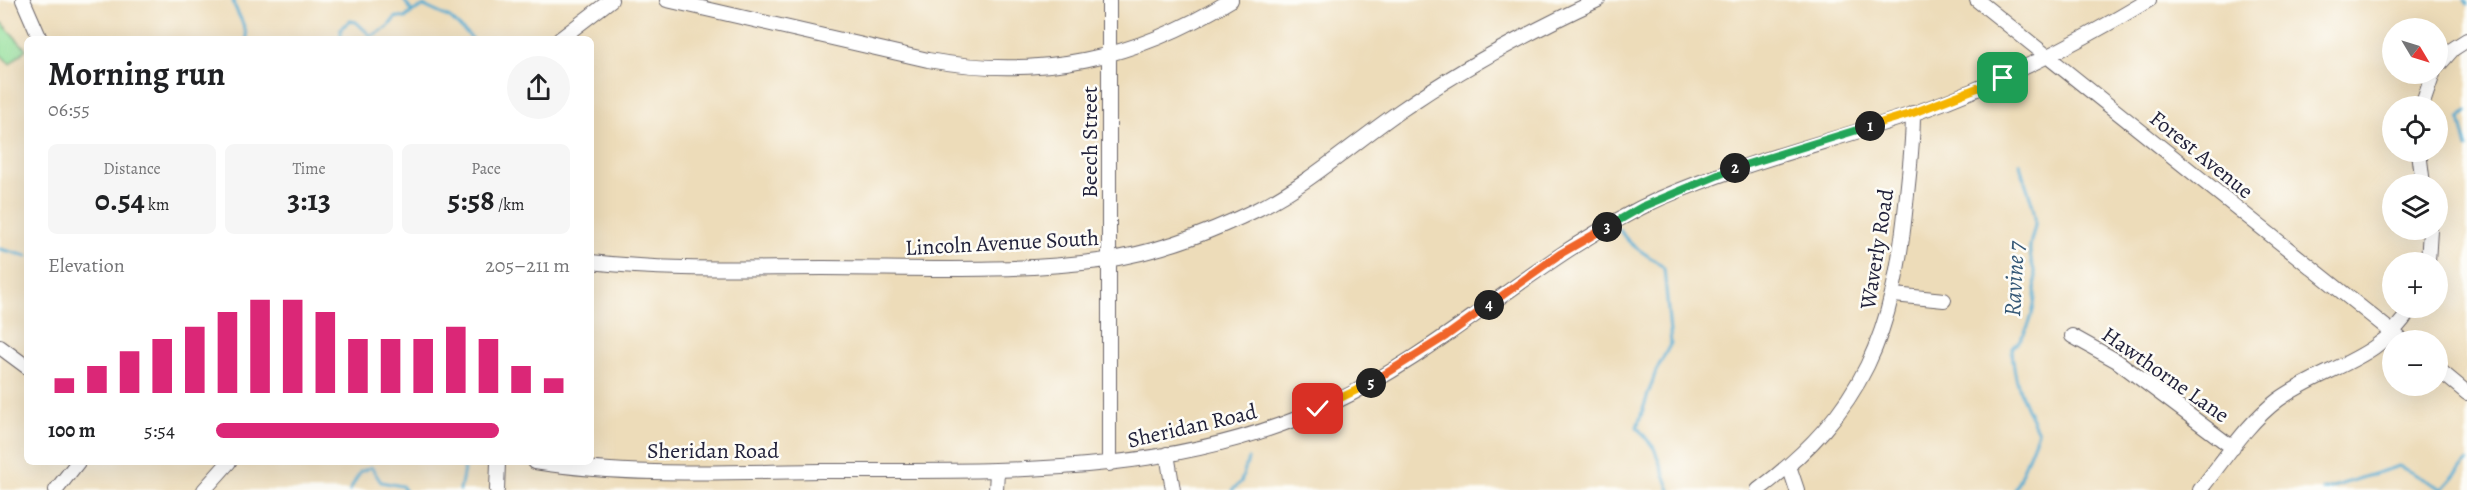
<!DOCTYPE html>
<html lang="en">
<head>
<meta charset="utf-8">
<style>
	:root { --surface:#fff; --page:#f6f6f6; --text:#202124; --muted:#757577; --accent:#db2777 }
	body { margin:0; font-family:Alegreya,serif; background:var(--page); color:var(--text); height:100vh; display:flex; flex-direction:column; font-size:22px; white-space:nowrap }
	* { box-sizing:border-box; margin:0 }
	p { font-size:20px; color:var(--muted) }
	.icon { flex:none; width:33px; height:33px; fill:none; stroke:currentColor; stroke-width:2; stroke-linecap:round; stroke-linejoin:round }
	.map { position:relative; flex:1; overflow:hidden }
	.drawer { position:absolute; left:24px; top:36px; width:570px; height:429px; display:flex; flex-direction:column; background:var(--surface); border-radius:9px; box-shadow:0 6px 24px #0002 }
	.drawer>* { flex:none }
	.needle { width:39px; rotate:128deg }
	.controls { position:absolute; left:2382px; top:18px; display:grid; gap:12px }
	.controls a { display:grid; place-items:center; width:66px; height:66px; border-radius:50%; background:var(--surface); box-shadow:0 6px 24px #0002; font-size:30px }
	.pin { position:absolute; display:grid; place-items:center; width:51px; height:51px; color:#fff; margin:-26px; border-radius:12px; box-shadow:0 3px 9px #0006 }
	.km { position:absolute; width:30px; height:30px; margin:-15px; border-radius:50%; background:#222; color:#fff; font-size:16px; line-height:30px; text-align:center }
	.round { display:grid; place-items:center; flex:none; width:63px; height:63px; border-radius:32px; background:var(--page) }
	.head { display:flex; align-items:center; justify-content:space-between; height:102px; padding:0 24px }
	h1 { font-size:33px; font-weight:700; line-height:45px }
	.stats { display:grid; grid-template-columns:repeat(3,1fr); gap:9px; height:102px; padding:6px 24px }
	.stats div { display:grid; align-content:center; border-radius:9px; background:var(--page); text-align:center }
	.stats b { font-size:30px; font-weight:700 }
	.stats small { font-size:16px; font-weight:400 }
	.stats p { font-size:16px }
	.chart { height:168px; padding:12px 24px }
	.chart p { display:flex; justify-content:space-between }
	.chart svg { width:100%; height:108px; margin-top:6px; stroke:var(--accent); stroke-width:6 }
	ul { padding:0 24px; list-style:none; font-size:20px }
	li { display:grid; grid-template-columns:96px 72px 1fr; align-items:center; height:45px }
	li i { height:15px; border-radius:8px; background:var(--accent) }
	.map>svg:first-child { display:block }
	.green { fill:#95e09c; stroke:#5c816c; stroke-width:1.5 }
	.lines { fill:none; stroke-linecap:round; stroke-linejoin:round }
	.stream { stroke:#55abd1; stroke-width:3 }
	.minor-casing { stroke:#696367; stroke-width:16 }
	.minor { stroke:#fff; stroke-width:14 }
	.split-1-casing { stroke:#fff; stroke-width:12 }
	.split-2-casing { stroke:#fff; stroke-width:12 }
	.split-3-casing { stroke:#fff; stroke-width:12 }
	.split-4-casing { stroke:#fff; stroke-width:12 }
	.split-5-casing { stroke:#fff; stroke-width:12 }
	.split-6-casing { stroke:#fff; stroke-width:12 }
	.split-1 { stroke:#f5b400; stroke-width:8 }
	.split-2 { stroke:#22a559; stroke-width:8 }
	.split-3 { stroke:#22a559; stroke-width:8 }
	.split-4 { stroke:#f0652b; stroke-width:8 }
	.split-5 { stroke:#f0652b; stroke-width:8 }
	.split-6 { stroke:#f5b400; stroke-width:8 }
	.labels { text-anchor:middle; stroke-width:5; stroke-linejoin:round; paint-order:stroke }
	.street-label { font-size:22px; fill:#22223b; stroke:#fdfcf7 }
	.water-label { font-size:24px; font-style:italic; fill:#365977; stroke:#fdfcf7 }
</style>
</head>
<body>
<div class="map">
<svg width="2467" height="490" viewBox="0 0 2467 490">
	<rect width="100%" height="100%" fill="#fdfcf7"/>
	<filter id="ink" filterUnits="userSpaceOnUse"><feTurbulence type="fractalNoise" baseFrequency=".0167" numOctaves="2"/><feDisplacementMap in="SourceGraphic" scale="12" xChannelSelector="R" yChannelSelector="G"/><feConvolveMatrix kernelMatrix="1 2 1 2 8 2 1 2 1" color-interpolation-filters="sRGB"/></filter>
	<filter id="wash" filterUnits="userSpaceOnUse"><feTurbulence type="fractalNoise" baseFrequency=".008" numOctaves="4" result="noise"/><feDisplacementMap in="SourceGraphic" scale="24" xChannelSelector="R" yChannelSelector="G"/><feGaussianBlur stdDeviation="1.35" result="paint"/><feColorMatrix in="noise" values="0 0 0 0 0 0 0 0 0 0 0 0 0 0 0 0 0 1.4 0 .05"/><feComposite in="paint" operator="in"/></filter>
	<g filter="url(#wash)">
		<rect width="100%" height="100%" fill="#eddcb9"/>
		<path class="green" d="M0,21L26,49L10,64L0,54Z"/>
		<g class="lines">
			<path class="stream" d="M233,0C233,8 246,23 247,39
				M2464,0L2467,4
				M413,11L424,6L450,18L473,39
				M341,39V28L350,21L356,22L371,36L387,28L396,17L405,18L412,12L404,0
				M2467,111L2460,119L2467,147
				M1620,230C1630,248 1649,254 1664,268L1671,343L1656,371L1637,427L1654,448L1670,490
				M0,249L27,256
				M350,490L360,472L371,467L381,482L402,486L405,490
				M460,490L464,469
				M1232,490L1241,482L1248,459
				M2015,490L2038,432C2024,403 2013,381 2012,348C2032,331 2037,302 2035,276C2034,267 2029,257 2030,248C2030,237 2037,229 2035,217C2033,198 2023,182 2020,163
				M2323,490L2399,466L2442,489L2467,461"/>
		</g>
	</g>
	<g filter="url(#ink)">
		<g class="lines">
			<defs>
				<path id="minor" d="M23,0L40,39
					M667,0L928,60C1039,80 1136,59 1231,0
					M1977,0L2402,340
					M560,39L611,0
					M2438,66L2453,49L2467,40
					M2422,106L2433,74
					M2419,152L2423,184
					M591,262C668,271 746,268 823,268C914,268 1008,273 1099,261C1153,254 1209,233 1258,209C1310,183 1352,144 1400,111C1462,68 1529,32 1598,0
					M2428,262L2430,230
					M1894,295L1944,300
					M2072,336L2117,361L2233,448
					M0,347L27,367
					M2438,369L2467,393
					M1167,454L1173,490
					M535,462C630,477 726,472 821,471C995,470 1169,480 1331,404C1449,348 1542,252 1661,198C1744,162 1830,142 1915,113C1998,84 2074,45 2149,0
					M1109,464V0
					M1789,466L1797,490
					M56,490L78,462
					M204,490L229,462
					M497,490L498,462
					M996,490L997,471
					M1758,490C1865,410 1893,333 1906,204C1909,174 1913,144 1913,113
					M2200,490C2224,460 2247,423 2278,400C2325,366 2379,362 2411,308"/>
			</defs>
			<use href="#minor" class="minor-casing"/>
			<use href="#minor" class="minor"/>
		</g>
	</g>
	<g class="lines" filter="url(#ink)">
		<defs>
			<path id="split-1" d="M1870,126L1913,113L2003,78"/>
			<path id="split-2" d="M1735,168L1870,126"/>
			<path id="split-3" d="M1607,227L1642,207L1735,168"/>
			<path id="split-4" d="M1489,305L1560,254L1607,227"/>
			<path id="split-5" d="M1371,383L1446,336L1489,305"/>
			<path id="split-6" d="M1318,409L1371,383"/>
		</defs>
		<use href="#split-1" class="split-1-casing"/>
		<use href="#split-2" class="split-2-casing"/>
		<use href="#split-3" class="split-3-casing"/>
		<use href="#split-4" class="split-4-casing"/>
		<use href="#split-5" class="split-5-casing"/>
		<use href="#split-6" class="split-6-casing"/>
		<use href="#split-1" class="split-1"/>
		<use href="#split-2" class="split-2"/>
		<use href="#split-3" class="split-3"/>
		<use href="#split-4" class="split-4"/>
		<use href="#split-5" class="split-5"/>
		<use href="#split-6" class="split-6"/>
	</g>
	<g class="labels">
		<g class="street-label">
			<text transform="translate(1089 142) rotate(-90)" y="8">Beech Street</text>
			<text transform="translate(2202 154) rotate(39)" y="8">Forest Avenue</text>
			<text transform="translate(1002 242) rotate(-3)" y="8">Lincoln Avenue South</text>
			<text transform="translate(1876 249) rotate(-81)" y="8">Waverly Road</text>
			<text transform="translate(2166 374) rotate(35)" y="8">Hawthorne Lane</text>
			<text transform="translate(1192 425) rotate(-13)" y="8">Sheridan Road</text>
			<text x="713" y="458">Sheridan Road</text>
		</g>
		<g class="water-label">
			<text transform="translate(2014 279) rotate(-87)" y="8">Ravine 7</text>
		</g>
	</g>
</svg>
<div class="controls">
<a><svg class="needle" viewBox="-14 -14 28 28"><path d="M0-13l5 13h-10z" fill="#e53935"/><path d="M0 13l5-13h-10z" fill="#757577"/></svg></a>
<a><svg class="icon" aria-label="locate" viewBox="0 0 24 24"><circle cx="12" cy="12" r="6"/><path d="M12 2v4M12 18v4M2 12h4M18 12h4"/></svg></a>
<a><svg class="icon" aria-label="layers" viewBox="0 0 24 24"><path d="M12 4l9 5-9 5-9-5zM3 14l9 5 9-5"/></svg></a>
<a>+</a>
<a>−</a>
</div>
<div class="pin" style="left:2003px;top:78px;background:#1e9e55"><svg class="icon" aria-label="arrive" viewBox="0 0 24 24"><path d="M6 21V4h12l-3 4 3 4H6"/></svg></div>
<div class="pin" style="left:1318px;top:409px;background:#d93025"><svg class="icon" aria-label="check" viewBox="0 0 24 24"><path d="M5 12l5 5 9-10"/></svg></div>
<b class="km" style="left:1870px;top:126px">1</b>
<b class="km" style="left:1735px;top:168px">2</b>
<b class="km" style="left:1607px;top:227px">3</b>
<b class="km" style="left:1489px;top:305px">4</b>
<b class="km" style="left:1371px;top:383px">5</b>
<section class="drawer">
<div class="head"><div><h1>Morning run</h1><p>06:55</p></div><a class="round"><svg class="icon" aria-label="share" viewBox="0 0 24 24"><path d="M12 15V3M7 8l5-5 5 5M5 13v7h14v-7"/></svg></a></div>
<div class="stats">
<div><p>Distance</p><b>0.54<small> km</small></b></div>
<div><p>Time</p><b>3:13</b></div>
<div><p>Pace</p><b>5:58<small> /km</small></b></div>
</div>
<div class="chart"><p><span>Elevation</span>205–211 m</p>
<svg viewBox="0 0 160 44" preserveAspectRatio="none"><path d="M5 44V38M15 44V33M25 44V27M35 44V22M45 44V17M55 44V11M65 44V6M75 44V6M85 44V11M95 44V22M105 44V22M115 44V22M125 44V17M135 44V22M145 44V33M155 44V38"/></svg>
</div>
<ul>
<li><b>100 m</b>5:54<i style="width:80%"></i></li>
</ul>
</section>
</div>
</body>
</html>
